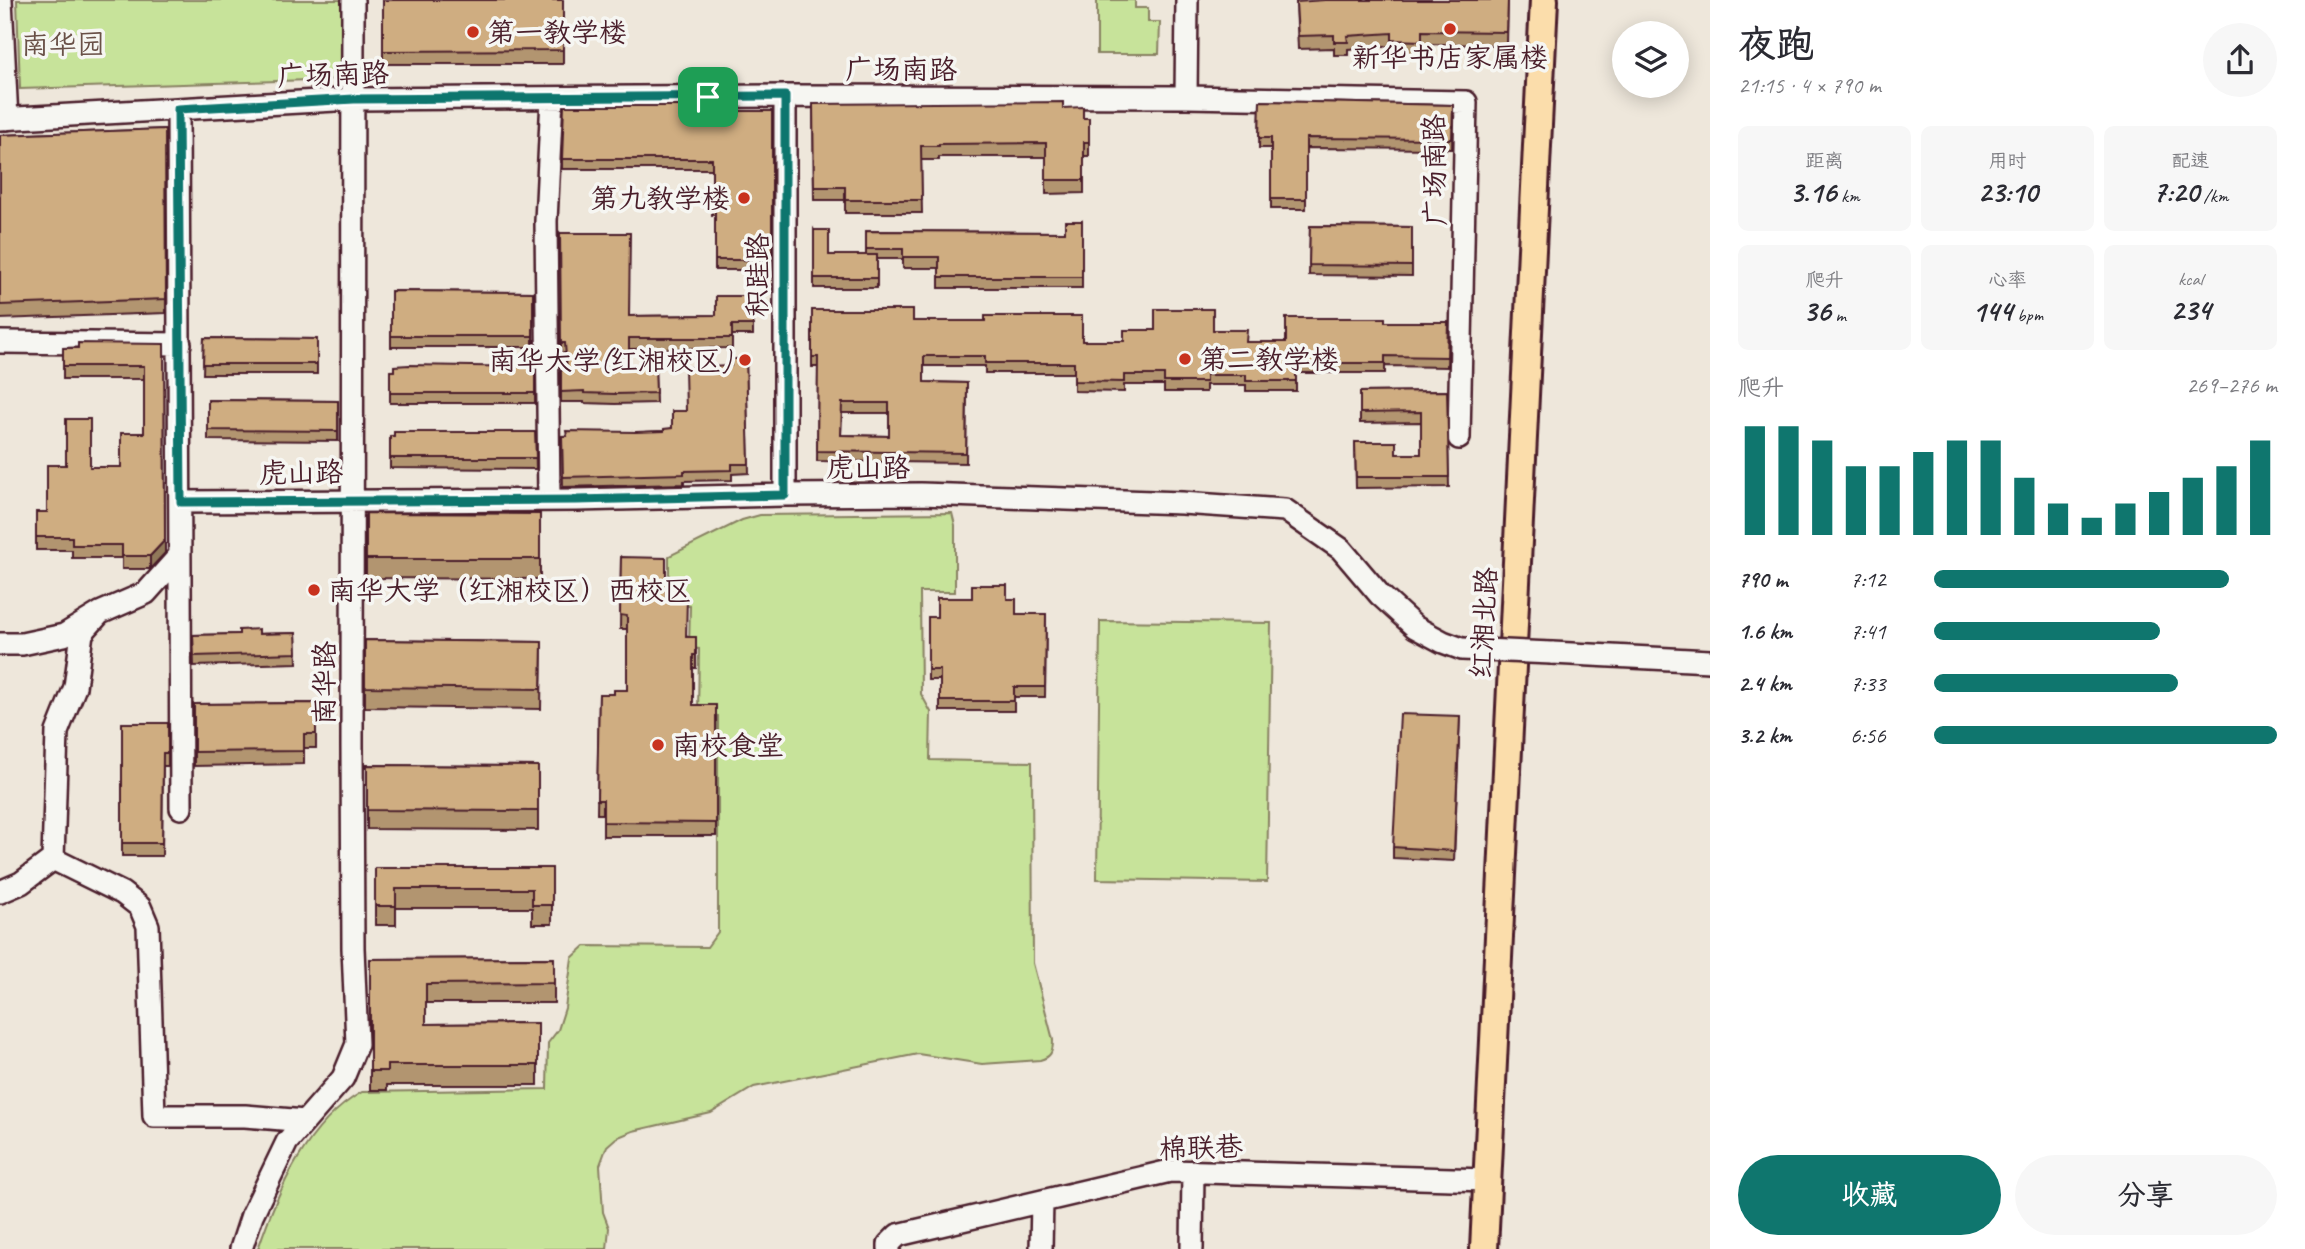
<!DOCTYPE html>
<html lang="zh">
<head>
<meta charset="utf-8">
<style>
	:root { --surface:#fff; --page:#f7f7f7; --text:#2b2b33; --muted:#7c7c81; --accent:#0f766e }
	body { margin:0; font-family:Caveat,"LXGW WenKai TC",sans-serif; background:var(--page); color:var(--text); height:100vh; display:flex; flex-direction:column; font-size:26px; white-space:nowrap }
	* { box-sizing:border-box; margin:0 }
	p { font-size:23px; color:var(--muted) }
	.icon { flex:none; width:38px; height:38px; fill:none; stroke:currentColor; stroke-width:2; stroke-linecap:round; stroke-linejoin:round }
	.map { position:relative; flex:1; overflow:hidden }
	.side { display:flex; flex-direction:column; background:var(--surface); width:595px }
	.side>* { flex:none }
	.fabs { position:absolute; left:1612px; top:21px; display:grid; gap:14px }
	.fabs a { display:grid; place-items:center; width:77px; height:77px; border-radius:50%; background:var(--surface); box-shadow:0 4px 18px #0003; font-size:35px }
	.pin { position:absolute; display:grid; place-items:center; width:60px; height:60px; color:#fff; margin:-30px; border-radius:14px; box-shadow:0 4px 10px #0006 }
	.round { display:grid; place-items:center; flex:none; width:74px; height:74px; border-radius:37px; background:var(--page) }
	.headline { display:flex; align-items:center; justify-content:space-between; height:119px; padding:0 28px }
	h1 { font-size:38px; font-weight:700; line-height:52px }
	.stats { display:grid; grid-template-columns:repeat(3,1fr); gap:10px; height:119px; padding:7px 28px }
	.stats div { display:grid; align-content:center; border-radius:10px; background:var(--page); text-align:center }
	.stats b { font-size:30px; font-weight:700 }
	.stats small { font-size:19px; font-weight:400 }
	.stats p { font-size:19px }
	.chart { height:196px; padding:14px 28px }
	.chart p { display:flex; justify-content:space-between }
	.chart svg { width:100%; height:126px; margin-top:7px; stroke:var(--accent); stroke-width:6 }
	.primary-button { display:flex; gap:14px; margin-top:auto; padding:14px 28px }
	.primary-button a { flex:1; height:80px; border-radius:42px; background:var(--accent); color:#fff; font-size:28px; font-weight:700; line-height:80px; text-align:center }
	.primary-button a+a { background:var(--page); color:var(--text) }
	ul { padding:0 28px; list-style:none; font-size:23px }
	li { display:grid; grid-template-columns:112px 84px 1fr; align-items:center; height:52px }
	li i { height:18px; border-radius:9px; background:var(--accent) }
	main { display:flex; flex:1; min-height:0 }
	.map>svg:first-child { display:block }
	.green { fill:#c7e39a; stroke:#888162; stroke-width:2 }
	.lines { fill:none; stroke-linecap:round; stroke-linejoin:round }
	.minor-casing { stroke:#4a1f2b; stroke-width:26 }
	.major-casing { stroke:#4a1f2b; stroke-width:32 }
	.minor { stroke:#f6f6f2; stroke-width:21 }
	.major { stroke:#fbddab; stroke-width:26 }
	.minor-bridge-casing { stroke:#4a1f2b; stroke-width:26; stroke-linecap:butt }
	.minor-bridge { stroke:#f6f6f2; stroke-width:21 }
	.wall { fill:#b2956f; stroke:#4a1f2b; stroke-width:2; fill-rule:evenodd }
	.shaded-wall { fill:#91795a; stroke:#4a1f2b; stroke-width:2 }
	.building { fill:#cfad81; stroke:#4a1f2b; stroke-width:2; fill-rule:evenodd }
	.route-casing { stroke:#fff; stroke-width:14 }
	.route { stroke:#0f766e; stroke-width:9 }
	.poi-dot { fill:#c8321e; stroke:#f6f6f2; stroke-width:2.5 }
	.labels { text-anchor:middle; stroke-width:7; stroke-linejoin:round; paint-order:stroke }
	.poi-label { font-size:28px; fill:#4a1f2b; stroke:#f6f6f2; text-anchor:start }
	.park-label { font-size:28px; fill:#695047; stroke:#f6f6f2 }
	.street-label { font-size:28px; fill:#4a1f2b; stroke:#f6f6f2 }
</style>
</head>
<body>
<main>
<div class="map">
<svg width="1710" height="1249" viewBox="0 0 1710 1249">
	<rect width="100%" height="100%" fill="#eee7db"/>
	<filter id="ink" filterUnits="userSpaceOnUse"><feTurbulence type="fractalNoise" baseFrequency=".0143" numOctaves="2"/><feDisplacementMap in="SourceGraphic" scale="14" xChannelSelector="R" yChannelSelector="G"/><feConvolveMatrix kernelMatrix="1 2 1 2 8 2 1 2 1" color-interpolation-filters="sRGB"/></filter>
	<g filter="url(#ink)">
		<path class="green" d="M17,0H342L343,79L20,89Z
			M1097,0H1135V8H1148V22H1160L1159,54H1097Z
			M952,513L955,525V592H920L921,694L931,712L930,760L1032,762L1033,963L1053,1040C1053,1052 1051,1057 1040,1060L982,1064L918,1054L754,1087L711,1113L633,1131L616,1138L607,1146L600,1165L603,1212L609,1228L607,1249H258C277,1192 307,1123 362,1092L547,1089L548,1043L558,1030L565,1008L572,958L585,946L707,947L718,932V716L698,715L699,649L689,648L690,606L669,605V556L742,520L760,515Z
			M1100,621L1271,623L1267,882L1097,879Z"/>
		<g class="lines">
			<defs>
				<path id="minor" d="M1,0L7,119
					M785,96V495
					M1186,97L1187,0
					M178,109L181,808
					M0,119L354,99L785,96L1186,97L1466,102L1459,438
					M0,342L180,344
					M549,500L546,221L552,98
					M181,502L577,500L785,495L921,494L1182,503L1285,510L1341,549L1380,595L1415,627L1443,642L1462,649
					M100,613L82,633L75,687L57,732L53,859L122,893L140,907L148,926L154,1116H245L305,1121
					M0,644H22L64,635L100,613L146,593L179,556
					M1552,653L1710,661
					M0,892L21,883L53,859
					M241,1249L252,1215L287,1142L343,1078L357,1044L353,948L352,745L353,0
					M889,1249V1244L898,1235L1170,1171L1487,1180
					M1041,1249L1042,1201
					M1192,1249L1193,1171"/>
				<path id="major" d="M1484,1249L1544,0"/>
			</defs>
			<use href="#minor" class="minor-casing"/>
			<use href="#major" class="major-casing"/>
			<use href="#minor" class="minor"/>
			<use href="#major" class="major"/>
			<defs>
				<path id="minor-bridge" d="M1462,649L1552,653"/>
			</defs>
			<use href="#minor-bridge" class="minor-bridge-casing"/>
			<use href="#minor-bridge" class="minor-bridge"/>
		</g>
		<path class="wall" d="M383,0H563V64H383Z
			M1508,0L1507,45L1422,44V54L1392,53V46L1348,49V55H1334V48L1298,49L1296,2Z
			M1260,101L1453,105L1452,149L1306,148V209H1271V148H1259Z
			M813,104L1063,108L1083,118H1089V156H1084V193L1046,194V157H939V160H921L922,213H845V200H814Z
			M710,111H772V270H715V215H712V169H562V159Z
			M165,129L166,313L0,319V135Z
			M1082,221V288H939V268H903V259H877V288H814V230L829,255H866V231L1065,232Z
			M1310,226L1412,227V276L1309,275Z
			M560,233L629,316L716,315L753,296V335H732V348L629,349V366H655L656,403L615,404L584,403V402H561V370H566L565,353H561Z
			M391,291L533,292V347H391Z
			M812,310L1082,341H1124L1213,330L1247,342H1286L1385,322H1448L1447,367L1385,366V373H1296V391H1246V385H1206V392H1164V385H1124V392L1074,391V373H985V366H924V382L967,383L966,463L817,461L818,367H812ZM842,413H889V436L841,435Z
			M204,338L317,339V374H203Z
			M164,344L165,553L150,569H122V558H72V550H36V512H47L90,467H121L144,433V379H63V348Z
			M746,359L749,473L732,474V480L684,481V484L563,487L562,436L664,431L672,428L686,411L731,366Z
			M535,367V403H390V371Z
			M1447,391L1449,487L1356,488L1355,442L1396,454H1421V422L1360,423V392Z
			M208,400L338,401V441L208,440Z
			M535,432L536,469L390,468V436Z
			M366,513L540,514V579L366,578Z
			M621,557L666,596L687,637H696V668H693V705H716V836H603V814H597L599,694H614L627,690V629H620Z
			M972,598L1007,599L1016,614H1046L1045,697H1014V711H940V680H928V617H937Z
			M296,633L297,663L194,666L193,635Z
			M365,640L542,642L541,709L365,707Z
			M316,703V748H304V764L194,766V704Z
			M1460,716L1454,861L1393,858V847Z
			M122,723H168V766H163L162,856H122Z
			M367,765L538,766V830L367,829Z
			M375,868H552V924H532V908H396V925H375Z
			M554,958V1003H426V1024L538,1023V1085H387V1090H370V959Z"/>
		<path class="shaded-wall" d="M165,540V553L150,569V556Z"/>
		<path class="building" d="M383,0H563V50L383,51Z
			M1325,0H1508L1507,32L1422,31V41L1392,40V33L1347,36L1348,42H1334V35L1298,36L1296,2Z
			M1260,101L1453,105L1452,139L1306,138V199H1271V138H1259Z
			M1063,102V108L1083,107V118H1089V142H1084V180H1046V143L939,144V146H921L922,200H845V187H814L813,104Z
			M564,106H710V111H772V260H715V205H712V159H562Z
			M165,129L166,299L0,305V135Z
			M1065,221H1082V277H939V257H903V249H866V231L1065,232Z
			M1310,226L1412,227V266L1309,265Z
			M814,230H829V255H877V278H814Z
			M560,233H630L629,316L716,315V296H753V325H732V338H629V366H655L656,393L615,394L584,393V391L561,392V370H567L565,343H561Z
			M391,291L533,292V336H391Z
			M1155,309H1213V330H1247L1246,342H1286V318H1385V322H1448L1447,357L1385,356V363H1296V381H1246V375H1206V382H1164V375H1124V382L1074,381V363H985V356H924V382L967,383L966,453L817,451L818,357H812V310H913V321H985V316H1082V341H1124V330H1155ZM842,403H889V436L841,435Z
			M204,338L317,339V364H203Z
			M78,343L164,344L165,540L150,556H122V545H72V537H36V512H47V465H66V419H90V467H121V433H144V366H63V348H78Z
			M731,359H746L749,464H732V470L684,471V474L563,477L562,436H567L566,431L636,432L664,431V429L672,428V411H686L685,368L731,366Z
			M409,365L535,367V393H390V371H394V366Z
			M1447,391L1449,477H1356L1355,442H1396V454H1421V412L1360,413V392Z
			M208,400L338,401V431L208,430Z
			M394,432H535L536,458H390V436H394Z
			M366,513L540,514V559H366Z
			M621,557L666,558V596H687L686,637H696V655H693V705H716V823L603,822V800H597L599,694H614V690H627V616L620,615Z
			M972,585H1007V599H1016V614H1046L1045,687H1014V701H940V670H928V617H937V598H972Z
			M259,629V634L296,633L297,653L194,656L193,635L239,634V630Z
			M365,640L542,642L541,689L365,687Z
			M316,703V734H304V751L194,752V704Z
			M1400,714L1460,716L1454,851L1393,847Z
			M122,723H168V753H163L162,843H122Z
			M367,765L538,766V811L367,810Z
			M375,868H552V905H532V889H396V906H375Z
			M554,958V983L426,984V1024L538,1023V1065H387V1071H370V959Z"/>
	</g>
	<g class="lines" filter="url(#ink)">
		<defs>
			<path id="route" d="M785,96V495L577,500L181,502L178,109L354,99Z"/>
		</defs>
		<use href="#route" class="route-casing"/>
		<use href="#route" class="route"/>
	</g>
	<g class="poi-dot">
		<circle cx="1450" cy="29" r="7"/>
		<circle cx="473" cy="32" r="7"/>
		<circle cx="744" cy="198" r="7"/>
		<circle cx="1185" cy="359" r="7"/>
		<circle cx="745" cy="360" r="7"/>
		<circle cx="314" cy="590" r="7"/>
		<circle cx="658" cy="745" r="7"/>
	</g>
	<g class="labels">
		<g class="poi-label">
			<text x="487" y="42">第一教学楼</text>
			<text x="1450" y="67" text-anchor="middle">新华书店家属楼</text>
			<text x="730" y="208" text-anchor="end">第九教学楼</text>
			<text x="1199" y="369">第二教学楼</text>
			<text x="731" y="370" text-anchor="end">南华大学(红湘校区)</text>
			<text x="328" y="600">南华大学（红湘校区）西校区</text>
			<text x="672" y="755">南校食堂</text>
		</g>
		<g class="park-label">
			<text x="63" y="54">南华园</text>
		</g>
		<g class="street-label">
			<text x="901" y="79">广场南路</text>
			<text transform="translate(333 74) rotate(-2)" y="10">广场南路</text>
			<text transform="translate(1434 170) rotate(-91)" y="10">广场南路</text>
			<text transform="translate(757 275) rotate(-90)" y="10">积跬路</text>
			<text x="868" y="477">虎山路</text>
			<text transform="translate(301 472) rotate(-1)" y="10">虎山路</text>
			<text transform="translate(1483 623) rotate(-87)" y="10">红湘北路</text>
			<text transform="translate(324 683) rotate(-90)" y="10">南华路</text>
			<text transform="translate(1201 1147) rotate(-2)" y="10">棉联巷</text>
		</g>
	</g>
</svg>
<div class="fabs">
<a><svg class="icon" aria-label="layers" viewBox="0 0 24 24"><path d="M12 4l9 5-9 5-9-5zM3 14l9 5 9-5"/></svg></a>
</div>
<div class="pin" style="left:708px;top:97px;background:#1e9e55"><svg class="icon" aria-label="arrive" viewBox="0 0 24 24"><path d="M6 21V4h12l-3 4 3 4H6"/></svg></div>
</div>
<section class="side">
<div class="headline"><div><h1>夜跑</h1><p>21:15 · 4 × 790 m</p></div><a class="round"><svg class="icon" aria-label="share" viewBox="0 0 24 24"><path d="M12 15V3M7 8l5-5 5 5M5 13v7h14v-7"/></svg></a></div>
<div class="stats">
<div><p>距离</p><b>3.16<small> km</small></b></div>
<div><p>用时</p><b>23:10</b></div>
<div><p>配速</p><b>7:20<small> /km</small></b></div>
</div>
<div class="stats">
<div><p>爬升</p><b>36<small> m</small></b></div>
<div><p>心率</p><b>144<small> bpm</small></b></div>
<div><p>kcal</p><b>234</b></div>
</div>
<div class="chart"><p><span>爬升</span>269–276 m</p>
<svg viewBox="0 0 160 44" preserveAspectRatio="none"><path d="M5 44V6M15 44V6M25 44V11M35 44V20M45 44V20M55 44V15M65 44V11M75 44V11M85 44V24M95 44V33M105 44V38M115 44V33M125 44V29M135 44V24M145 44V20M155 44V11"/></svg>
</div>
<ul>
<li><b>790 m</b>7:12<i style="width:86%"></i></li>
<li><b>1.6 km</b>7:41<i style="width:66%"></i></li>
<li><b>2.4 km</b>7:33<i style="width:71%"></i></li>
<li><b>3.2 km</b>6:56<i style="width:100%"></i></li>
</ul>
<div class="primary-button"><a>收藏</a><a>分享</a></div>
</section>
</main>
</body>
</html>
